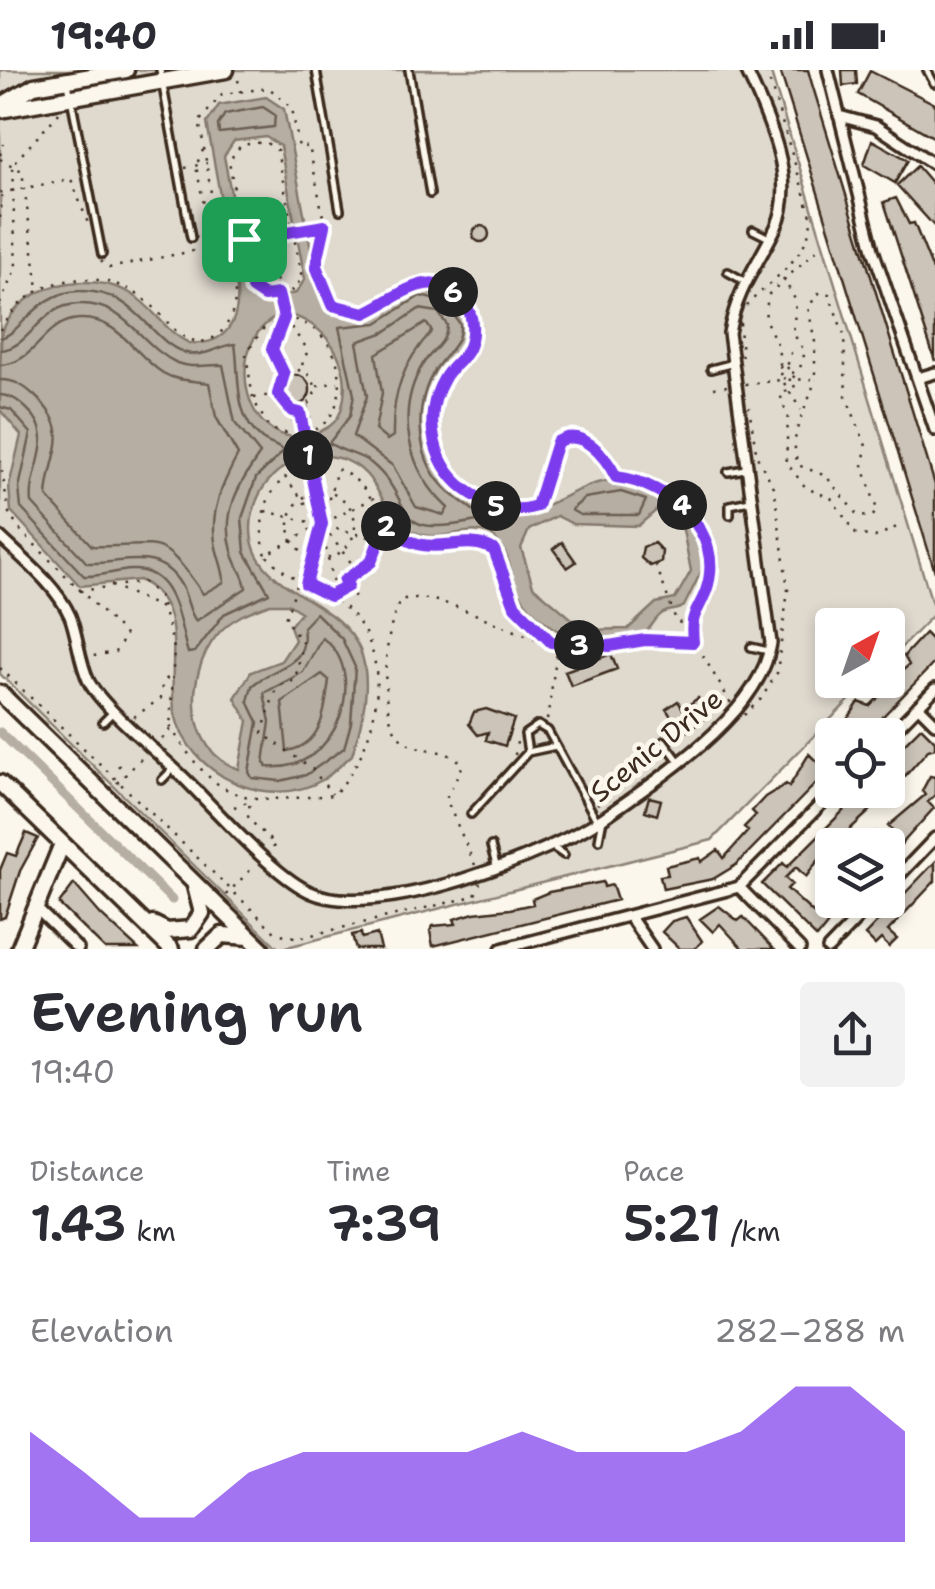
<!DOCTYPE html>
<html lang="en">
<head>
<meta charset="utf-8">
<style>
	:root { --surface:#fff; --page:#f2f2f3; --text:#2b2b33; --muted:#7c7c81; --accent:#7c3aed }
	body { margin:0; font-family:"Shantell Sans",sans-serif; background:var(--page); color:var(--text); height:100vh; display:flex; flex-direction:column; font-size:38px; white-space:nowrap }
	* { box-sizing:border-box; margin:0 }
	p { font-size:32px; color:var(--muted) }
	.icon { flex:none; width:55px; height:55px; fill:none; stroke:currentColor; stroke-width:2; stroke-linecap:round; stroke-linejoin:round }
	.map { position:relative; height:879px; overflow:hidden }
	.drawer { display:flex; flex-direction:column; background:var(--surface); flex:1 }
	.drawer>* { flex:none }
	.needle { width:65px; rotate:40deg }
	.buttons { position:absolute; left:815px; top:538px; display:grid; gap:20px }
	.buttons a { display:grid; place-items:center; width:90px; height:90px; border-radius:10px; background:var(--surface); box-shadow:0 5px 15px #0003; font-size:50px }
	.pin { position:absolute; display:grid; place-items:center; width:85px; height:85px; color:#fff; margin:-42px; border-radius:20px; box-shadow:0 5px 15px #0006 }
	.km { position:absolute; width:50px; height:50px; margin:-25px; border-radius:50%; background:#222; color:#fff; font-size:28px; line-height:50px; text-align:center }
	.round { display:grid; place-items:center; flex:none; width:105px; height:105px; border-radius:10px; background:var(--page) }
	.headline { display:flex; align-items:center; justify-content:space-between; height:170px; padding:0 30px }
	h1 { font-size:55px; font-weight:600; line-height:75px }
	.stats { display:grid; grid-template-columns:repeat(3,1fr); gap:15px; height:170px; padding:10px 30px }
	.stats div { display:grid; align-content:center }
	.stats b { font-size:50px; font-weight:600 }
	.stats small { font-size:28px; font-weight:400 }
	.stats p { font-size:28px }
	.chart { height:280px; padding:20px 30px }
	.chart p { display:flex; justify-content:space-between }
	.chart svg { width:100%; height:180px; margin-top:10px; fill:var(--accent); opacity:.7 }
	.status { display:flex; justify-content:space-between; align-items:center; height:70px; padding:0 50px; background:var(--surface); direction:ltr }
	.status svg { height:28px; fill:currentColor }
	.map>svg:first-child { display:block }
	.green { fill:#dfd9ce; stroke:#8d8276; stroke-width:2.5 }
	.water { fill:#b6aea2; stroke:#85796d; stroke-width:2.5; fill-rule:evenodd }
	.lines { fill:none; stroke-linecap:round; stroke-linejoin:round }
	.shore { stroke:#6c5f53; stroke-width:2.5 }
	.canal { stroke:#b6aea2; stroke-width:9 }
	.building { fill:#ccc4b9; stroke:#3b2a1e; stroke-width:2.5 }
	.lane-casing { stroke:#3b2a1e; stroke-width:12 }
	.street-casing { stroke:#3b2a1e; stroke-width:16 }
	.secondary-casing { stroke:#3b2a1e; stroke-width:21 }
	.path { stroke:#3b2a1e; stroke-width:2.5; stroke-dasharray:2.5 8; stroke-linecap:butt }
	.lane { stroke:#fbf7ec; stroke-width:5 }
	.street { stroke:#fbf7ec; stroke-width:9 }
	.secondary { stroke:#fbf7ec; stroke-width:14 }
	.path-bridge { stroke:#3b2a1e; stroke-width:2.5; stroke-dasharray:2.5 8; stroke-linecap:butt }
	.route-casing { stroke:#fff; stroke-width:20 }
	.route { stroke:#7c3aed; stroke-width:12 }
	.labels { text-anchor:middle; stroke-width:9; stroke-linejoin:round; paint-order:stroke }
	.street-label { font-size:28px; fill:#3b2a1e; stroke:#fbf7ec }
</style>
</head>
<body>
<div class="status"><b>19:40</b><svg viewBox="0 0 49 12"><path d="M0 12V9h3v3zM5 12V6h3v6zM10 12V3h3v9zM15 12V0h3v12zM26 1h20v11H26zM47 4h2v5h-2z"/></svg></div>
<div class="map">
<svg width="935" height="879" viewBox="0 0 935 879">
	<rect width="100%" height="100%" fill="#fbf7ec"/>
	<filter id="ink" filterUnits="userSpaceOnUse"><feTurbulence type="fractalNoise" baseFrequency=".01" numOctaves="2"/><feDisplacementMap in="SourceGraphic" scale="20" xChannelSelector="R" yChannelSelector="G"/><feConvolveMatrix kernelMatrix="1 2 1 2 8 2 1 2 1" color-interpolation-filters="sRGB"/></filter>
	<g filter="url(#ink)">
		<path class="green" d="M0,0H770L935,543L888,591V555H832V610H869L712,770L279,879L0,604Z"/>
		<path class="water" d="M266,27L284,39L317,211C323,237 348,256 374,243C400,230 416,204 449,222C501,252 449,289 436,318C418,361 438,407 476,430C541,470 574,397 635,412C644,415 654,422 662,426C690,441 698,464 705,494L684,536C677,541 671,539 663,543C654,548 651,560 642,565C601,589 542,562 520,524C508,503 512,478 489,464C462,454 441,477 408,459C378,441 381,401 342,389C323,383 301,385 284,397C266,409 256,425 252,447C240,521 337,523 360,580C373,613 362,653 352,685C343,693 334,702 324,709C268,743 189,705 175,644C165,599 192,535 139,510L80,516L11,441L9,416L21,365L0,340C0,318 0,283 2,262C21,213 87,200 130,223C153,236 165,262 189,273C225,276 240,252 237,219L207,53L219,35ZM266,67L280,76L305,209L296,223L263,229L249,220L224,86L234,71ZM285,244C326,251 354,294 342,337C338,354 326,360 309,365C239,382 221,262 285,244ZM659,438L683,460L691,501L675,529L656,533L628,559L585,560L533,516L521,478L529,460L557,446L573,454L638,456ZM270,534H288L301,542L290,556L295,570L281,591L251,602L235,628L248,651L239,699C184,681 185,604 217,565C231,548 250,541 270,534Z"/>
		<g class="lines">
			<path class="shore" d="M263,37L275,45L274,57L219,63L218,55L225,44Z
				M420,226L445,232L460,254C461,276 446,282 435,300C414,334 415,386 443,416C454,428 468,435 479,445L477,451C384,470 420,434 371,393C358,383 341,382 329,373L350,346L354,325L339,257L377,253Z
				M419,239L438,242L447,255C447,273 432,280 423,294C394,343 408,401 448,438L444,445L416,437L393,396L353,366L367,326L357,272L385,262Z
				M426,253L432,261C403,292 392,324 393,366L387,370L375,360L382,323L376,284Z
				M0,268C20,265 36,223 78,221C142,219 149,277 191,284C208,286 220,275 235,274C240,306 233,346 262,369C269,374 278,376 284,381L256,408L242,448L245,482L269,523L224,544L195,582L188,583C178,552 176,498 131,500C115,501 100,507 84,506L21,438L19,418L31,363L11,340L0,337
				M0,280C30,279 39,235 78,234C127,232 139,275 177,293C192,299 208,294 223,295L235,353L260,384C239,414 221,442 232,481C235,494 245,506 246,518L196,551C188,541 188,527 181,515C158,475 121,495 87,493L32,433C28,399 59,368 28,340C19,331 13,326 0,325
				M0,295C36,294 43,251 79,249C119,247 133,284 163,303C178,312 194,310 209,313L216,347L238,385C223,413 210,439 215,472C217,486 224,499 224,512L203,524C158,458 160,479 92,476L47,427C49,382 76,364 35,326C24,316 16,310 0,310
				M621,422L646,430L639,445H580L571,440L585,428Z
				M316,543L342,569L355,597L351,653L344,678L306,705L280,711L252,708L249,702L258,652L248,631L252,616C274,594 310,599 303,557Z
				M322,568C370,599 340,704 267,697L264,692L270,652L264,623L303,602Z
				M322,604L329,610C325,640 323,675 287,681L282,632Z"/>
			<path class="canal" d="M0,662L172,830"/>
		</g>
		<path class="building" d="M780,0H808L812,14L935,415V502Z
			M842,0H856L857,14L843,16Z
			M870,1L935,34V68L858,24Z
			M872,70L908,90L895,113L864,95Z
			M917,96L935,117V157L897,115Z
			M896,128L909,154L914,153L935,205V291L884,132Z
			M473 164a8 8 0 1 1 16 0a8 8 0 1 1-16 0Z
			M280 320a15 15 0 1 1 30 0a15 15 0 1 1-30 0Z
			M562,472L576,492L567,498L553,479Z
			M654,473L662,481L661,492L650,496L641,488L643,477Z
			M925,563L935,573V592L865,665H837L859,632L870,636L880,626L876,623L909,595L904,586Z
			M611,584L617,599L571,616L565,601Z
			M698,628L710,645L683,664L666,639L678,631L683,639Z
			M486,639L514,649L505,676L486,670L488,662L478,665L469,654L474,642Z
			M921,657L935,671V678L928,680L905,706L899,699L888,710V690Z
			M832,677V697L736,795L713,809L663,819L660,806L668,805L666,796L700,788L701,792L718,780L724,788L748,761L744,757L756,745L752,741L765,727L786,714L789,717L809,684L817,692Z
			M930,706L935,707V725L928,732L934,738L888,789V775H873L868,770L875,762L883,770L893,761L888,756L925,725L922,721Z
			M864,720H881L887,725L821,786L806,807L796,797L785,808L792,814L787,819L813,843L818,845L830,833L821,825L832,813V831L847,830L817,868L762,814L783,793L787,797Z
			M649,727L661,730L657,745L645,741Z
			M26,763L38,768L20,801L5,847L0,849V800L7,783L16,786Z
			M935,792V811L888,861L897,869L889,877L881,869L875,875L865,865Z
			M603,812L604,817L612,815L617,830L433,876L430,861L433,856L456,854L454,849L474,843L510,839L533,834L532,829L549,822Z
			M74,814L101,845L138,879H105L59,834Z
			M719,836L738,851L743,847L774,879H743L720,854L713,862L700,849Z
			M686,847L702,871L695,879H680L662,862L672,851Z
			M361,863L362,868L377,864L381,879H356L352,865Z"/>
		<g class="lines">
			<defs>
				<path id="lane" d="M160,0L191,168
					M316,0L340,140
					M409,0L430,124
					M927,0L934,13
					M68,13L102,184
					M753,160L769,168
					M728,202L744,211
					M711,299L730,294
					M728,402L745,399
					M730,445V435L750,431
					M751,577L768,581
					M103,652L113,642
					M664,671L678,690
					M528,682L556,676
					M162,710L174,698
					M471,744L528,682L525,664L538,655L548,661L596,749
					M599,770L603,749
					M491,776L496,795
					M551,776L564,785"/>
				<path id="street" d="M828,0L873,180L935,360
					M839,46L876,56L935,95
					M918,308L935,303
					M0,467C24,490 56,515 70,546C78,567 79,592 89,612C105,640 160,684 185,709C216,740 271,803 308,821C373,854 552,784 609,744C664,705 760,643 771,573L729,263C737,219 757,196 776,157C799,110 766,43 746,0
					M918,636L935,653
					M888,667L935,619
					M739,817L800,879
					M888,817L935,768
					M36,838L78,879
					M630,847L652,879
					M501,879L739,817L835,720
					M828,879L875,830"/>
				<path id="secondary" d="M0,36L34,16L126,0
					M0,40L226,0
					M0,623L262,879
					M0,713L171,879
					M153,854L167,861L191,859L202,843L195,816
					M19,879L62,774
					M207,879L222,865L249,867"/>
			</defs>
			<use href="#lane" class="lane-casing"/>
			<use href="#street" class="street-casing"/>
			<use href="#secondary" class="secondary-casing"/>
			<path class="path" d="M238,10L241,22
				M203,80L196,96L212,174
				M0,85L4,74
				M0,89L22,101L38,218
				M185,98L207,93
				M0,123L71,109L89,156
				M0,148L2,125
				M325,158L316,196L331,235L365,243C399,228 433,190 465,234C474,246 474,266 468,279C463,290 450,298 444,309C420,348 434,399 472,424C493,437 513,444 537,437L557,372C581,356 606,387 616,407C667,414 725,460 706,520C698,545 689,540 693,570
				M101,191L109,198L267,166
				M783,208L796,231L793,263L805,282L800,298L782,310L815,309V272L808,237L820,222L829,224L844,265L846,326L866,376L863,396L877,440L872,447L858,446L826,406L798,395C787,360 808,341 815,309
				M0,234L16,197L12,95L61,41
				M746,236C771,210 812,185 811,146L766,0
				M284,248C364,256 357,393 269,358L253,329L246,284L263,259Z
				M740,253L742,290
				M0,260C29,205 103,192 150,234C162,244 170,258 183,266C213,285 236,251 235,224C234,206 229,188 223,172C211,143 207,85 199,52L222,24L269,18L292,38L299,78L309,76L325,156L294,162H293L268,165L279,224L264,226L252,218L229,91L241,75L265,72L277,80L302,208L293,220L279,224L284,248
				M779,297H787L793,276
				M787,297L796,310L794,318L780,324L788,348L786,392L806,418L831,428L856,464L875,467L899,456
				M277 319a19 19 0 1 1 38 0a19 19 0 1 1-38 0Z
				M284,305L272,279L284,248L308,280L300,300
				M784,313L801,340
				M745,314L782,310L778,276L765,249L768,225L821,176
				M317,316L338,312
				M714,318L727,316
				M254,328L276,324
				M307,336L312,357
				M292,339L293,360
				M294,341L309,340
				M0,390L9,443L18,458L126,566L115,582L88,587
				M310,396L321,450
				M289 455a33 33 0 1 1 66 0a33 33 0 1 1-66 0Z
				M374,428L322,454L337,399C378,416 374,454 409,471C439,484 469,465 495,479L515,537L549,570
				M265,441L382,470
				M320,454L266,485C257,455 263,428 285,407L359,503
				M322,458L333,514
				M267,486C313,535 370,524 386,455
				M656,495L677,553L709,548
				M306,514L321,455
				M111,515L162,538
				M348,516L355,527
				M80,521L143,512L160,527L174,578L170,661L158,672
				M332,526L348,516
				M0,598L276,863L299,868L459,830L475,825L480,813
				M281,615L295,610L303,574L285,549L297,515
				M275,621L262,663L312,699L332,724
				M744,645L761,629L777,603L788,520L774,417L757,387L749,337
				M134,647L161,628L162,615L171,603
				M547,650L558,574
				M170,656C220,738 245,732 333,725C386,673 402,553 317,521V516
				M515,685L518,665
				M118,695L125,702
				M117,713L146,684
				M597,734L607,729L612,732
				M234,737L250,731L248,748L275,775L268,782
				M475,795L446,729L463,695C447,675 416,685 400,667C377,643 384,557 401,530C435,518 505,561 541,570C592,582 643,571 695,572L732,635
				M226,825L255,795"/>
			<use href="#lane" class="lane"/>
			<use href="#street" class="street"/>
			<use href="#secondary" class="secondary"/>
			<path class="path-bridge" d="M302,354L310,396"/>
		</g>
	</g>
	<g class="lines" filter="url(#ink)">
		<defs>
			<path id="route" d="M325,156L316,196L332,235L365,243C399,228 433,190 465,234C474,246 474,266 468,279C463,290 450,297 444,309C421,348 433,400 472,424C493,437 513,444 537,436L557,372C582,356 606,387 616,407C668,413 727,462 706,521C697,545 690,542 693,572L645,570L609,576L551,572L515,536L494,480C460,459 427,498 386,453L371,492L344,511L348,516L330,526L306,514L322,454L300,343L292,341L278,324L284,304L272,279L284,248L278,224L264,226L252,218L244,169Z"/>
		</defs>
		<use href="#route" class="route-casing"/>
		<use href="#route" class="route"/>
	</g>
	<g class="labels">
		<g class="street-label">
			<text transform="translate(656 675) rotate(-39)" y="10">Scenic Drive</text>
		</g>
	</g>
</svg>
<div class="buttons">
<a><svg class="needle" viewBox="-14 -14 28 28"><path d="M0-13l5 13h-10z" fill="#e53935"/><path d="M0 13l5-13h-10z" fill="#7c7c81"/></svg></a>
<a><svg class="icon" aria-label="locate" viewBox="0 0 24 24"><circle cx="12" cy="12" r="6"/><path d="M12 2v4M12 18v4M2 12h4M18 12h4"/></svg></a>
<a><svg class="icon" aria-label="layers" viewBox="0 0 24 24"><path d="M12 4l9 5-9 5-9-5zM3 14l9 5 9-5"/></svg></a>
</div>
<div class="pin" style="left:244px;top:169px;background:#1e9e55"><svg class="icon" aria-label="arrive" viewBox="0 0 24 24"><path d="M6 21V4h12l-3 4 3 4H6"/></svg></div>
<b class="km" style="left:308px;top:385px">1</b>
<b class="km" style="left:386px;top:456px">2</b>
<b class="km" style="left:579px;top:575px">3</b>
<b class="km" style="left:682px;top:435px">4</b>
<b class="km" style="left:496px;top:436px">5</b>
<b class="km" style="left:453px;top:222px">6</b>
</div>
<section class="drawer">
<div class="headline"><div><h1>Evening run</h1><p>19:40</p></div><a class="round"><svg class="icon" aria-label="share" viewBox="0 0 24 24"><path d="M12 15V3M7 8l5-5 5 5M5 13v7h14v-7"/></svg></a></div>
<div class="stats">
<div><p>Distance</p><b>1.43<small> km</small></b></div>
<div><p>Time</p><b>7:39</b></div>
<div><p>Pace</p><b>5:21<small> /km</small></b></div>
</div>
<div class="chart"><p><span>Elevation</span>282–288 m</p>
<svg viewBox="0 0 160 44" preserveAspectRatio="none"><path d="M0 44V17L10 27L20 38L30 38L40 27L50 22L60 22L70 22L80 22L90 17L100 22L110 22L120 22L130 17L140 6L150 6L160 17V44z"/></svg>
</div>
</section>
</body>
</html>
